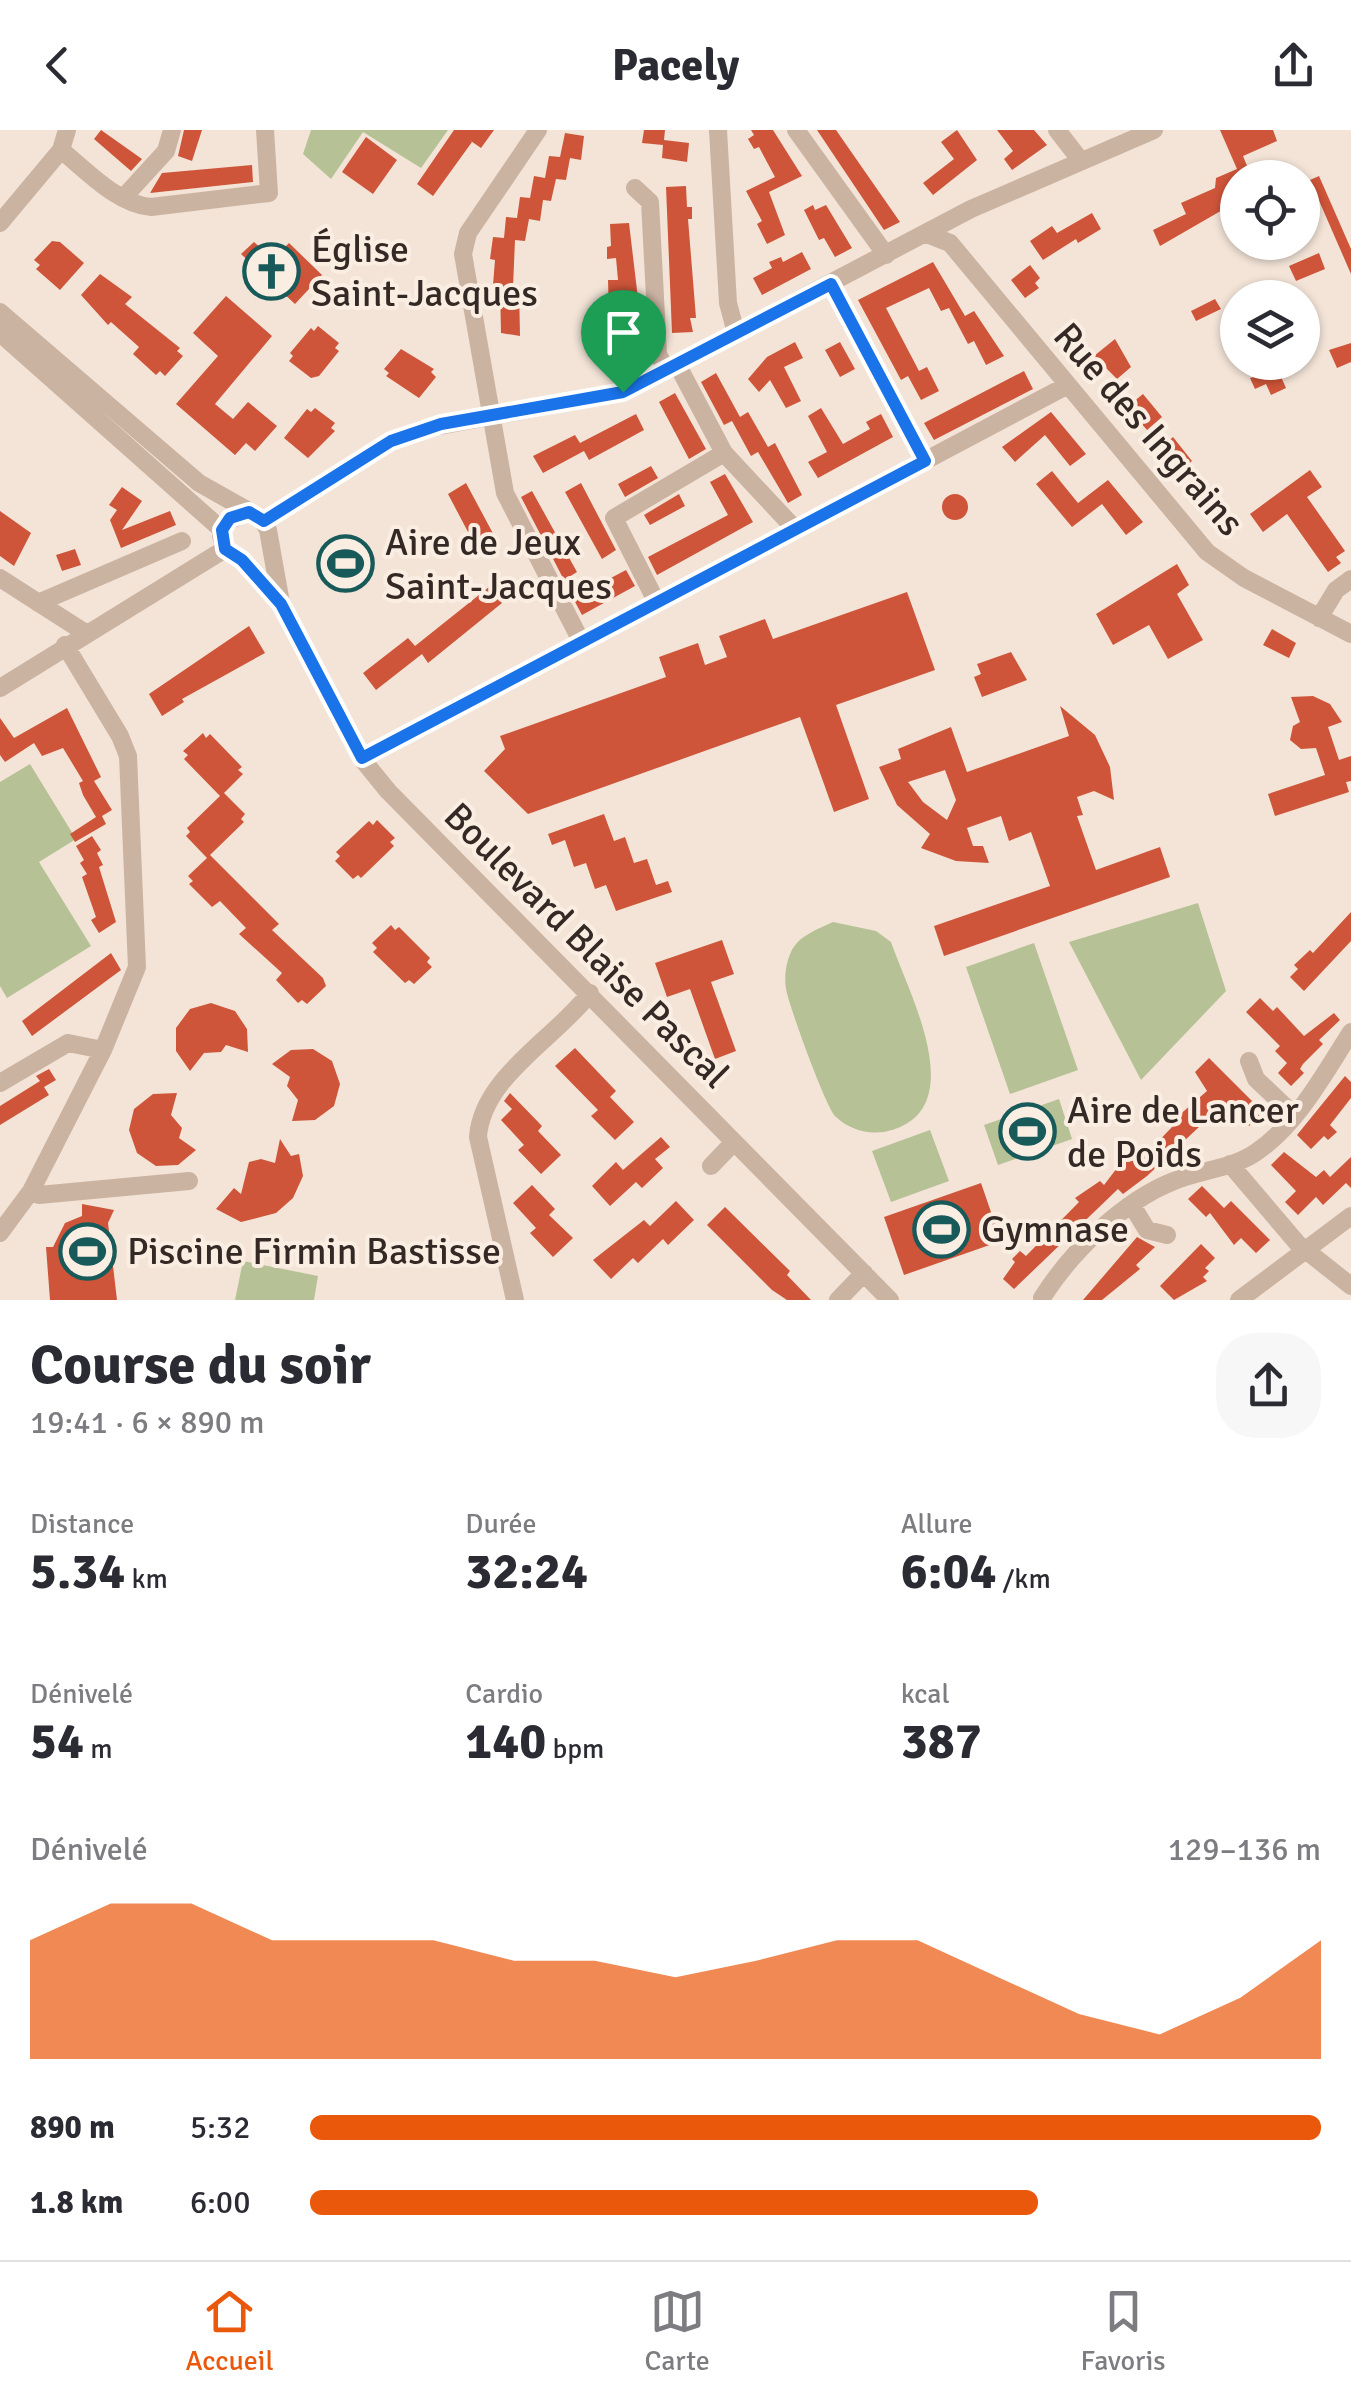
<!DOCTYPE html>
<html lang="fr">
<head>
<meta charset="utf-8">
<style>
	:root { --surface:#fff; --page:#f7f7f7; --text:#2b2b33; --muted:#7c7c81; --line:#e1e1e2; --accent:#ea580c }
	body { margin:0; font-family:Signika,sans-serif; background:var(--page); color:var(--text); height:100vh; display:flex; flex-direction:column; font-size:38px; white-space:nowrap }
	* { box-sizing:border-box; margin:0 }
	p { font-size:32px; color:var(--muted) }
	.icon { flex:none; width:55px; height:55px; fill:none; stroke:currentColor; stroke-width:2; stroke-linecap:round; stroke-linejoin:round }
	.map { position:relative; height:1170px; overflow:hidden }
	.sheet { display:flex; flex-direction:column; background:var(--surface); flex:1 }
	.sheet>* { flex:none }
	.tools { position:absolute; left:1220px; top:30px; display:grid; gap:20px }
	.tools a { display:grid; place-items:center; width:100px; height:100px; border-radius:50%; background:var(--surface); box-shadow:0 2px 8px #0004; font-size:50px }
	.pin { position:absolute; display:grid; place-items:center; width:85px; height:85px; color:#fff; margin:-102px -42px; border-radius:50% 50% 50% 0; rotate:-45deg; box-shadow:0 0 10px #0007 }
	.pin .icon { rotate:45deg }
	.round { display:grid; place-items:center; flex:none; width:105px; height:105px; border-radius:40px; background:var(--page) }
	.headline { display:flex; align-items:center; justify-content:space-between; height:170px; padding:0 30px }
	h1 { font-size:55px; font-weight:700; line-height:75px }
	.stats { display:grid; grid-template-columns:repeat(3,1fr); gap:15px; height:170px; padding:10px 30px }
	.stats div { display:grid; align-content:center }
	.stats b { font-size:50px; font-weight:700 }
	.stats small { font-size:28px; font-weight:400 }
	.stats p { font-size:28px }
	.chart { height:280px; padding:20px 30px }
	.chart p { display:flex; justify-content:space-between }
	.chart svg { width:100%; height:180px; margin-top:10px; fill:var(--accent); opacity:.7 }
	ul { padding:0 30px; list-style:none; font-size:32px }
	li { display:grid; grid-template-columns:160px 120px 1fr; align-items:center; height:75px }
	li i { height:25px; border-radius:12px; background:var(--accent) }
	header { display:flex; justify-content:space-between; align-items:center; height:130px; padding:0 30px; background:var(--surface); font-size:45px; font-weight:700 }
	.dock { display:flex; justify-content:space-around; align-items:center; height:140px; border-top:2px solid var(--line); background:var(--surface); font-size:28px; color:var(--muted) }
	.dock a { display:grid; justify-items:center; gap:5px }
	.dock .selected { color:var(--accent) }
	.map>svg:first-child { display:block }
	.green { fill:#b6c296 }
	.building { fill:#ce5539; fill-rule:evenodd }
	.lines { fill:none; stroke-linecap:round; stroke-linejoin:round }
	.minor { stroke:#cbb3a2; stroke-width:18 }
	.route-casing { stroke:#fff; stroke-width:20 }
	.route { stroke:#1a73e8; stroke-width:12 }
	.labels { text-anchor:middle; stroke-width:8; stroke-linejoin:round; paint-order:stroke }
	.poi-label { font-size:38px; fill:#352925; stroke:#faeee3; text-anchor:start }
	.street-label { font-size:38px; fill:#352925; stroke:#faeee3 }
</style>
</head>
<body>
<header><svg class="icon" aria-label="back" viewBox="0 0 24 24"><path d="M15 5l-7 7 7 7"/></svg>Pacely<svg class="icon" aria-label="share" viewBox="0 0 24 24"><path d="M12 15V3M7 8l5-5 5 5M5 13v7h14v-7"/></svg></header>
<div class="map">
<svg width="1351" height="1170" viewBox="0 0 1351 1170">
	<rect width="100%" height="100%" fill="#f3e4d7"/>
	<path class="green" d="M311,0H448L421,38L363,2L331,49L303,24Z
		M360,413L372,432L333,456L321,437Z
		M30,634L76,709L39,732L91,816L7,868L0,856V652Z
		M1198,773L1226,861L1141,950L1069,812Z
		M833,792L876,801L891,812C908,862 971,976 892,1000C872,1006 851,1001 836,987C826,978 789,876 786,859C784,848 786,832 791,822C798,806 818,799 833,792Z
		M1034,813L1078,940L1010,964L966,837Z
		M1059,969L1072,1009L998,1035L984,995Z
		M930,1000L949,1051L891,1072L872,1021Z
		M243,1131L318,1146L314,1170H235Z"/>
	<path class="building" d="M101,0L142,29L131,41L94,9Z
		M184,0H202L192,31L178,26Z
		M454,0H494L481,18L468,9L472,12L433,66L417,54Z
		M644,0H665L664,10L689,13L687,32L662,28L663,15L642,13Z
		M751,0H773L802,46L769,62L785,105L767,114L757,94L762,91L746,61L775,47L759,17L754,19L748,9L754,5Z
		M817,0H836L900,92L884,100Z
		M957,0L977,30L933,65L923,53L954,29L941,12Z
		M997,0H1034L1047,15L1012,40L1004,29L1013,21Z
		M1220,0H1273L1277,11L1243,26L1252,48H1238V71L1160,116L1153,100L1186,84L1181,73L1215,58L1216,48L1237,39Z
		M565,3L584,6L581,30L570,28L566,50L556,49L551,71L543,70L540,91L529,89L525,111L515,110L513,157L519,158L520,206L501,203L500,156L493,155L495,130L490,129L493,107L504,108L506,87L517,88L520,67L530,68L534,46L545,48L549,26L560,27Z
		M366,7L397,30L373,64L342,42Z
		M252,35L253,52L150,63L162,43Z
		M1319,46L1351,119V144L1310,50Z
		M686,56L687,77H692V89H688L696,188H690L693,202L672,203L666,57Z
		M813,75L815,80L826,75L852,118L835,127L824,108L819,110L804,80Z
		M1092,83L1101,99L1078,113L1076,109L1043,130L1030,111L1052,96L1057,103Z
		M629,93L639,177L634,178V233L615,234V184H609L608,150H618L616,128L607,129V117L611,116L610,94Z
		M52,111L60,112L84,133L60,160L36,139L40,135L34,130Z
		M254,112L273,129L289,113L322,145L295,174L241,124Z
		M802,122L811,139L762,165L753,148L772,138L769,132L781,127L783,132Z
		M1319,123L1325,139L1296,151L1289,136Z
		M933,132L965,186L974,181L1004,226L986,235L974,211L968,214L949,178L941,181L929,158L886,178L919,241L927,237L939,261L921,270L908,246L901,250L858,170Z
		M1030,135L1040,148L1035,153L1039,158L1025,168L1011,150Z
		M100,144L132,167L125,174L180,218L177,221L183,226L165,246L160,241L156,245L133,224L139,217L111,192L108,195L81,165Z
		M226,166L272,206L215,274L233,289L248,272L277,296L255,321L246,313L235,325L176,274L218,226L193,203Z
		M1215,169L1221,179L1196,191L1191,181Z
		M318,196L339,213L335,218L339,221L319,246L311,248L289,231L293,226L290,223L311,198L314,201Z
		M1115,209L1131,237L1117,249L1094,226Z
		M795,212L803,228L784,237L801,271L786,278L770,250L759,262L748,249L767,227Z
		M840,212L855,239L840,247L825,220Z
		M1351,213V232L1337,238L1329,220Z
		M401,219L434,239L431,242L436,247L419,268L386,246L389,243L384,239Z
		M1278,240L1286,258L1271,265L1266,254L1255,259L1250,248Z
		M1024,241L1033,259L934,310L924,293Z
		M716,243L740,287L748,282L768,317L775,313L802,365L788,373L758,322L751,326L732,291L724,295L701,252Z
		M675,263L706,319L689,329L659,272Z
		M1143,264L1162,287L1147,300L1127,277Z
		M315,278L335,293L331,298L335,301L308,328L284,308L307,279L311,282Z
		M821,278L843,314L870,299L866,292L881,284L893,307L818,348L808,332L827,322L808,286Z
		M1051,282L1086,324L1070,336L1045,305L1015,332L1002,317Z
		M636,284L644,300L589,330L584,321L543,343L533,326L575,305L580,313Z
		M1173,307L1192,331L1178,342L1160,319Z
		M651,336L658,348L625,367L618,354Z
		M1310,340L1322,357L1307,367L1345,421L1336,427L1341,433L1328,442L1287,384L1263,402L1250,384Z
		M1052,341L1078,373L1108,350L1143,392L1126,405L1102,374L1072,397L1036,354Z
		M725,344L753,392L657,445L648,427L728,385L710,352Z
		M466,353L496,409L477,419L448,364Z
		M581,353L616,420L602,429L565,362Z
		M122,357L142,371L122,400L170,381L176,395L121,418L110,390L117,380L109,375Z
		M532,361L577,442L564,450L521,367Z
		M679,364L685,376L650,395L644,385Z
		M942 377a13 13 0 1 1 26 0a13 13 0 1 1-26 0Z
		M0,381L31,403L14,436L0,426Z
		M75,419L81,435L62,441L56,425Z
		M1177,434L1189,455L1177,464L1203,510L1168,529L1149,495L1113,515L1096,484Z
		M626,440L635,456L582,485L573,468Z
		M489,457L502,473L428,533L422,524L376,560L363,543L408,508L415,516Z
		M907,462L935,540L836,575L869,669L834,682L800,587L528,684L484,641L505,619L500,606L666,547L659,527L698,513L705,535L727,527L719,506L765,489L773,509Z
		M249,496L265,523L182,569L184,572L162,586L149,564Z
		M1272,499L1296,513L1289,528L1263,515Z
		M1011,522L1027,550L982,567L974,547L981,544L977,534Z
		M1313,566L1330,574L1342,592L1328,597L1339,630L1351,626V651L1346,652L1349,662L1275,686L1268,664L1325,645L1316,618L1301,619L1290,610L1293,596L1300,592L1291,567Z
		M1060,576L1095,605L1110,637L1114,670L1094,661L1077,667L1083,685L1077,686L1096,740L1160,717L1170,747L944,826L934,796L1050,756L1031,702L1009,711L1001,686L967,698L973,716H983L989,733L956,731L921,718L930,704L897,675L879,637L901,629L898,619L951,597L967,642L1069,606ZM945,640L956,670L947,690L923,672L908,652Z
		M67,578L101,647L94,651L112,680L102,686L106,694L75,712L70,704L96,687L83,665L79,653L83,651L63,618L42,626L34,613L5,632L0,625V588L14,608Z
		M203,603L206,608L210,604L242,637L238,640L243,644L224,663L245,684L241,689L244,692L210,725L279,794L272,800L323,848L326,856L307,874L302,870L298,873L276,850L282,843L239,804L246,798L220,771L212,777L189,754L193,751L188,746L207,728L186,706L190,702L187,698L220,666L184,629L188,625L183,621Z
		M604,684L614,711L625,707L634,733L647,729L656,755L668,751L672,762L616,781L606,755L595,759L586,733L574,737L565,710L552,715L548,704Z
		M377,690L395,708L390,712L394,716L361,748L358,745L353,749L335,731L340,726L336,722L369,691L373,695Z
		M92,706L101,720L97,723L103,735L99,737L116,792L99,803L91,790L96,787L82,747L87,744L80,733L84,730L76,716Z
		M1351,782V811L1304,861L1290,847L1298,839L1294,835L1310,820L1313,823Z
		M391,795L395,800L399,797L430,828L427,832L432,837L414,854L409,850L405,853L373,822L377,818L372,813Z
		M722,810L734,844L711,852L736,921L715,929L690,859L667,867L655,833Z
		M111,823L121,840L32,906L22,891Z
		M1260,868L1273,881L1277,877L1304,906L1334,883L1340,890L1319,910L1323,914L1303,934L1300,939L1304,943L1291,956L1278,943L1287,933L1275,921L1280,916L1246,882Z
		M211,873L235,881L247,899L248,922L226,915L221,922L204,923L190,941L176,921V898L190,879Z
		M575,918L616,961L610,967L634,992L615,1010L591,986L598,980L555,936Z
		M313,919L332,931L340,954L334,976L315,990L292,991L298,970L287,956L290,947L272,934L291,920Z
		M1209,928L1263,982L1249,996L1234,980L1225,988L1217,980L1147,1046L1123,1064L1118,1059L1014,1159L1003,1149L1015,1132L1012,1129L1020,1121L1026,1126L1079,1072L1075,1068L1100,1051L1104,1055L1127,1025L1134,1032L1149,1021L1172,997L1169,994L1207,961L1195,942Z
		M49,939L56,950L44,957L49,965L0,995V976L40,951L36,946Z
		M1345,946L1351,952V968L1330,995L1337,1002L1328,1010L1324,1006L1311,1019L1297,1005Z
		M177,963L171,985L182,998L179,1008L196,1020L178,1035L156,1036L137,1023L129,1000L134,979L153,964Z
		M510,963L542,996L538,1001L561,1025L541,1044L518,1020L524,1015L501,990L512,979L504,971Z
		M661,1007L670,1017L655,1029L663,1038L642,1058L636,1052L610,1076L592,1056L616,1032L623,1040Z
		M280,1009L291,1026L299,1024L303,1046L293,1068L276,1083L241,1092L216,1079L234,1058L241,1064L249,1032L261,1029L275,1033Z
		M1284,1022L1316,1047L1324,1040L1330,1047L1351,1027V1058L1346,1053L1323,1075L1316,1067L1298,1085L1285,1072L1296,1061L1271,1035Z
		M981,1053L1001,1111L904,1145L884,1087Z
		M532,1055L555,1079L549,1085L573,1108L553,1127L530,1103L536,1098L513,1073Z
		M1202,1056L1224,1078L1231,1071L1270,1110L1256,1123L1241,1108L1234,1115L1210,1083L1206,1087L1188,1069Z
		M676,1071L694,1090L668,1115L663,1109L638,1133L633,1128L611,1149L593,1130L644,1090L650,1096Z
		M82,1074L114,1080L108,1093L117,1170H50L46,1117H53L65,1093L82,1086Z
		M725,1077L790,1141L787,1145L811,1170H787L772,1160L707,1095Z
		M1137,1107L1155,1117L1136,1135L1140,1139L1102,1170H1083Z
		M1201,1114L1215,1128L1205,1138L1209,1141L1203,1147L1207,1151L1174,1170L1160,1156Z"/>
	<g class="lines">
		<path class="minor" d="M538,0L468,103L463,124L505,363L581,511
			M718,0L728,173L736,203
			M796,0L886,125
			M1057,0L1081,31
			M61,20C86,40 118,75 151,77L269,63L265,0
			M635,58L650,72L658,224L666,240
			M123,68L166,21L172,0
			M0,93L61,20L67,0
			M927,104L950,113L1207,422L1244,448L1351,504
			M831,154L925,331
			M0,182L199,353L261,388L268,400L281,473
			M0,203L222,400
			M677,234L724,323L795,399
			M246,382L225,393L221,406L225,419L242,430L281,474L362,629L388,661L890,1170
			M264,391L391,311L423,299L623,262L971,79L1154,0
			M0,448L84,502
			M38,473L182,411
			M657,473L614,388L724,323
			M1319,488L1336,460L1351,449
			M0,558L225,419
			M362,629L1068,255
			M1249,931L1256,949L1294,985
			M0,953L68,913L103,920L137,837L128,626L120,606L65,515
			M1230,1034L1298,1114L1351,1156
			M711,1036L734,1012
			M31,1061L39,1065L189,1051
			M1133,1077L1147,1100L1167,1105
			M0,1103L31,1061L103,920
			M1042,1168C1071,1122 1123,1071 1174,1051C1200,1040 1231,1039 1255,1023C1297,995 1324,944 1351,902
			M515,1170L478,1007C482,947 556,908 590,863
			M838,1170L864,1143
			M1239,1170L1351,1086"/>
	</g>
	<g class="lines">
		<defs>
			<path id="route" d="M831,154L925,331L362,628L281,474L242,430L225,419L222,400L230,388L249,382L264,391L391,311L441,294L623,262Z"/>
		</defs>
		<use href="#route" class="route-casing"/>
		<use href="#route" class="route"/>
	</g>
	<defs>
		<symbol id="church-ring" viewBox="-11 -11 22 22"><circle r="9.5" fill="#faeee3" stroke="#185959" stroke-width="1.5"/><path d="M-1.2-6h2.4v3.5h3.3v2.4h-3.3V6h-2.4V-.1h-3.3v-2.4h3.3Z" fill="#185959"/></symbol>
		<symbol id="stadium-ring" viewBox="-11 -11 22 22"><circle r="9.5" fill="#faeee3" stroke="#185959" stroke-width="1.5"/><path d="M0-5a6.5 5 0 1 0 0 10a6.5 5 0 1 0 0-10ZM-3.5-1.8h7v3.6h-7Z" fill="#185959"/></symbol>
	</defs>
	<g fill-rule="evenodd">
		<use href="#church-ring" x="240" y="110" width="63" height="63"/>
		<use href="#stadium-ring" x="314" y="402" width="63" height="63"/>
		<use href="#stadium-ring" x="996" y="970" width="63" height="63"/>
		<use href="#stadium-ring" x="910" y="1068" width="63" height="63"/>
		<use href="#stadium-ring" x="56" y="1090" width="63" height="63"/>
	</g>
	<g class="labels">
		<g class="poi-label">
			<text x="311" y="132">Église<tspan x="311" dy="44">Saint-Jacques</tspan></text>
			<text x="385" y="425">Aire de Jeux<tspan x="385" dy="44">Saint-Jacques</tspan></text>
			<text x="1067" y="993">Aire de Lancer<tspan x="1067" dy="44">de Poids</tspan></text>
			<text x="981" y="1112">Gymnase</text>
			<text x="127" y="1134">Piscine Firmin Bastisse</text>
		</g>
		<g class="street-label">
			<text transform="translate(1149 299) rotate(49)" y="13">Rue des Ingrains</text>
			<text transform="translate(587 815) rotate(45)" y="13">Boulevard Blaise Pascal</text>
		</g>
	</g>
</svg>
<div class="tools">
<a><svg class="icon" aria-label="locate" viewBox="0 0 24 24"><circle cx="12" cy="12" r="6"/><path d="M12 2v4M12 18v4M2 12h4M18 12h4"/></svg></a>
<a><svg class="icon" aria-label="layers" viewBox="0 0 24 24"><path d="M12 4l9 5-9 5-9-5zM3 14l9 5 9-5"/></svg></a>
</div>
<div class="pin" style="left:623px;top:262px;background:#1e9e55"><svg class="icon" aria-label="arrive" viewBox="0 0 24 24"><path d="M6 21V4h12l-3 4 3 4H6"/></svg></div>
</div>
<section class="sheet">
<div class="headline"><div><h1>Course du soir</h1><p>19:41 · 6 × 890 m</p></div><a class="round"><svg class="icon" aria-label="share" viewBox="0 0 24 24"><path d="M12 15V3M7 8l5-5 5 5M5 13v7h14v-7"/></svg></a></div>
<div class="stats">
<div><p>Distance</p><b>5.34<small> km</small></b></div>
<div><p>Durée</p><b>32:24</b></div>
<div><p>Allure</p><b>6:04<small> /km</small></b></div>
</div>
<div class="stats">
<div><p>Dénivelé</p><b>54<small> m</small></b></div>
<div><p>Cardio</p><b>140<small> bpm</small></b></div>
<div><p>kcal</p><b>387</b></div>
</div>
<div class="chart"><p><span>Dénivelé</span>129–136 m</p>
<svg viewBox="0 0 160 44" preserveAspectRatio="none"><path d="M0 44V15L10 6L20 6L30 15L40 15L50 15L60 20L70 20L80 24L90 20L100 15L110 15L120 24L130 33L140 38L150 29L160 15V44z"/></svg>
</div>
<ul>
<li><b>890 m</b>5:32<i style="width:100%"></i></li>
<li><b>1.8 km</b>6:00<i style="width:72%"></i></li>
</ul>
</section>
<nav class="dock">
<a class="selected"><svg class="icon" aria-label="home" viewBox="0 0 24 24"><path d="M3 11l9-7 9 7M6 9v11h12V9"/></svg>Accueil</a>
<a><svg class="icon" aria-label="map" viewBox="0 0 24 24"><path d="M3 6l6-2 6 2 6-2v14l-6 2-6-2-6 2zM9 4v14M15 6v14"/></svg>Carte</a>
<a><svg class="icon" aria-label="saved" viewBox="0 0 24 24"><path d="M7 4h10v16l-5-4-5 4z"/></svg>Favoris</a>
</nav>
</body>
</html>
